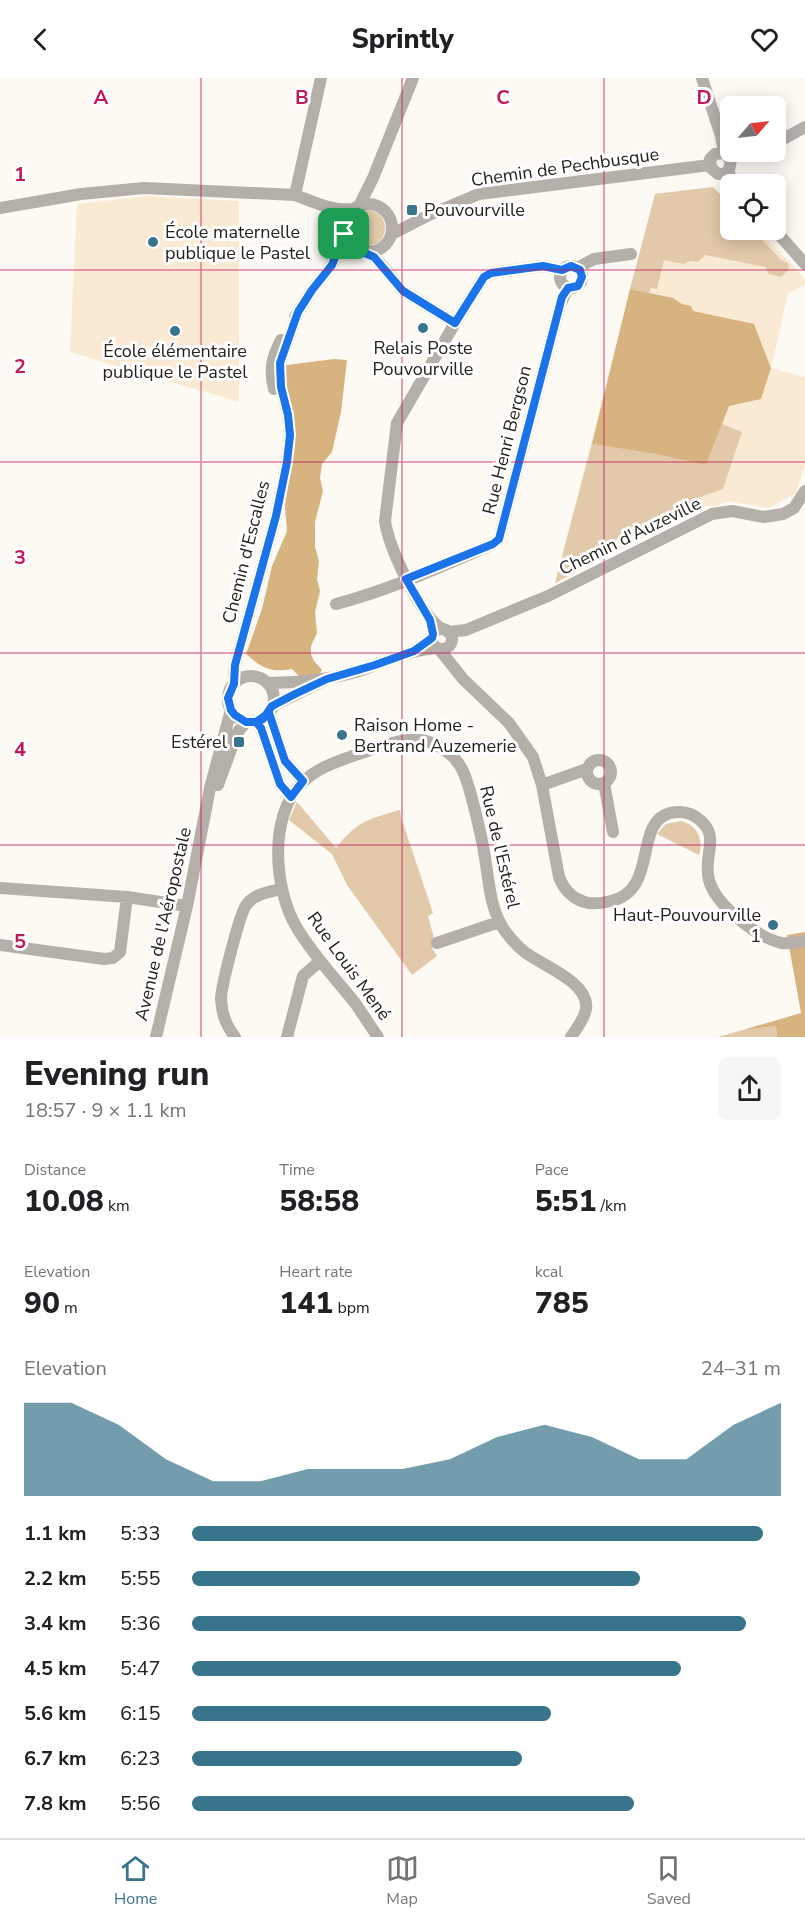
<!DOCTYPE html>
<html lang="en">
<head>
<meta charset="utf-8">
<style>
	:root { --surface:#fff; --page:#f6f6f6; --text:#202124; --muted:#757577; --line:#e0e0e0; --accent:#38748b }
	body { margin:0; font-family:"Nunito Sans",sans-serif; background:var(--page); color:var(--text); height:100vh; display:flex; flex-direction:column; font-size:22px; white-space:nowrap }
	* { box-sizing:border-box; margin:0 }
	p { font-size:20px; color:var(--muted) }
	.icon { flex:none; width:33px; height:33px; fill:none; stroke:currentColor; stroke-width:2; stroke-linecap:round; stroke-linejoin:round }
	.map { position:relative; height:959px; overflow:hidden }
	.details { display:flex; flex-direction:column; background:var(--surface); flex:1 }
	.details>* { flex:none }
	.needle { width:39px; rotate:62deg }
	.buttons { position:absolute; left:720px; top:18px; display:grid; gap:12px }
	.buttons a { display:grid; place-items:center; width:66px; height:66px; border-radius:9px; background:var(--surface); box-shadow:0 3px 15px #0003; font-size:30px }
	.pin { position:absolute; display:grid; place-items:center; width:51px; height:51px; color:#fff; margin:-26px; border-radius:12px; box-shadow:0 3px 9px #0006 }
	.round { display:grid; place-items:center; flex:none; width:63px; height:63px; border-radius:9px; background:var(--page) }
	.summary { display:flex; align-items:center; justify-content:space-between; height:102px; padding:0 24px }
	h1 { font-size:33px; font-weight:800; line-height:45px }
	.metrics { display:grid; grid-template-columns:repeat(3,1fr); gap:9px; height:102px; padding:6px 24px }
	.metrics div { display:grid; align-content:center }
	.metrics b { font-size:30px; font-weight:800 }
	.metrics small { font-size:16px; font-weight:400 }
	.metrics p { font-size:16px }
	.chart { height:168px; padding:12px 24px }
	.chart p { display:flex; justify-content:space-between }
	.chart svg { width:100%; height:108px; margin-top:6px; fill:var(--accent); opacity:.7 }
	ul { padding:0 24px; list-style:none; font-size:20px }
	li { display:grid; grid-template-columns:96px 72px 1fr; align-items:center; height:45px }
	li i { height:15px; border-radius:8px; background:var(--accent) }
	header { display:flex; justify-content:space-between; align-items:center; height:78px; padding:0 24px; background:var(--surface); font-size:27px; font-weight:800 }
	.dock { display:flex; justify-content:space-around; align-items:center; height:84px; border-top:2px solid var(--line); background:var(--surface); font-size:16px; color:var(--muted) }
	.dock a { display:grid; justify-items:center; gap:3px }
	.dock .on { color:var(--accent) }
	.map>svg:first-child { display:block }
	.built { fill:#faead4 }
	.green { fill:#e1c9a9 }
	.forest { fill:#d7b380 }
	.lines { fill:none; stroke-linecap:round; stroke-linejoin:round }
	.minor { stroke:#b4afa9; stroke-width:12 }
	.route-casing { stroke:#fff; stroke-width:12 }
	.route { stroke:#1a73e8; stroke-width:8 }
	.grid { fill:none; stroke:#c2185b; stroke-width:1.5; stroke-opacity:0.55 }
	.poi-dot { fill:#38748b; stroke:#fff; stroke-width:2 }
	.labels { text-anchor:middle; stroke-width:6; stroke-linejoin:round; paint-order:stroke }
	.street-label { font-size:18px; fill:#26221c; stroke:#fff }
	.poi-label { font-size:18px; fill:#26221c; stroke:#fff; text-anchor:start }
	.grid-label { font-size:20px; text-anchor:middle; font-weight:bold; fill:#c2185b; stroke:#fff; stroke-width:6; stroke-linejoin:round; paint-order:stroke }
</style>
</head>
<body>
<header><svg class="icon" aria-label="back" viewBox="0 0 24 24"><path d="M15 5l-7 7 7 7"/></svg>Sprintly<svg class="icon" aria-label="heart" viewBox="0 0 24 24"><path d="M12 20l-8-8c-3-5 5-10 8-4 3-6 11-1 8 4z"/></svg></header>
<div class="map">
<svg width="805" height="959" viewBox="0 0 805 959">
	<rect width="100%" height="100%" fill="#fdf9f3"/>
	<path class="built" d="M713,109L730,126V152H757L792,186L805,202V207L788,215L771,290L805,299V387L796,415L769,430L728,423L716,428H705L555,505L655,116Z
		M146,118L239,123V324L70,274L77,126Z"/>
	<path class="green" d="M713,109L730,127V152H753L781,182L788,185L789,191L781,199L769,196L765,189L705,177L698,184L690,183L684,186L664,182L657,211L651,210L649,215L630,211L655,116Z
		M349 150a18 18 0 1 1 36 0a18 18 0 1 1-36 0Z
		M722,346L742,354L723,411L700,419L577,481L575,495L555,505L592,366L656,376L706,387Z
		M297,724L336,770C357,743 369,741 400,732L402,745H403L433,835L428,838L436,867L432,870L437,878L412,897L347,807L332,776L289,742Z
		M681,743C697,747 704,761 699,777L657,756L666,746Z
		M776,948L777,959H718L743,952Z"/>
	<path class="forest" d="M630,211L673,220L682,226L691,228L693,233L754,246L771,290L761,321L729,328L706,387L656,376L592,366Z
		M334,281L347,282L341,334L332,374L322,386L320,400L323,413L315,444V469L319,483L317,501L320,513L315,534L317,555L311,568V576L314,583L322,592L319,597L300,599L292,591C271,595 262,590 246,576L262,531L272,488L287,453L285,429L289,400L282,290L287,287Z
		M805,854V959H777L776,948L743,952L801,935L787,857Z"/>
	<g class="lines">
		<path class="minor" d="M702,0L721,58L724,75L731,82L729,92L724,96H718L711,90L710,81L715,76L724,75
			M776,64H778L805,49
			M727,94L737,106
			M295,117L321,0
			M344 150a24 24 0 1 1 48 0a24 24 0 1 1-48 0Z
			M359,128L373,100L413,0
			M0,130L81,116L144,110L295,117C313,124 333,133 352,131
			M775,152L805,186
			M392,156L429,137L479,116L710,87
			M368,175L380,185L403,213L455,245L397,345L385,443C389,470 420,537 442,551
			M560 199a11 11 0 1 1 22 0a11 11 0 1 1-22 0Z
			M577,190L594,181L631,176
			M295,239L312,212L332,187L344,156
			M455,245L484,199L491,195L543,188L562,192
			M274,311C269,292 272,279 281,262
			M336,526C390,512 442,488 493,466L499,461L560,227L568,210
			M432 561a10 10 0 1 1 20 0a10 10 0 1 1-20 0Z
			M448,554L466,552L548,518L712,436L732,433L764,439L783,436L794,430L805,413
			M439,571L463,601L509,645L533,679L542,707L559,799C564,812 574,822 588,825C596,826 603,825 611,823C659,812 633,745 670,735C678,733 689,734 696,739C723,757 702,777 709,802C715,826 757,860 782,865C790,866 798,864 805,863
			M228 621a23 23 0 1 1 46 0a23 23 0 1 1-46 0Z
			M267,605C297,605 327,602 356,594C383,585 408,572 437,570
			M234,606L235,587L276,438L287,384L290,357L288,337L281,309L280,285L298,234
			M272,628L323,603
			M269,635L285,683L303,703
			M256,644L261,650L280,706L291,719
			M587 694a12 12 0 1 1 24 0a12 12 0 1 1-24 0Z
			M604,705L613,754
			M218,707L237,655L246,644
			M542,707L587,691
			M0,810L127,819L187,828
			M437,865L499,844
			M0,867L104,881L113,880L120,874L127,819
			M156,959L187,828L210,710L231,632
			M235,959C226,947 222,937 221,921C221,910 240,833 247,826C255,816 269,814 281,811
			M287,959L303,898L320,883
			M378,959C370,948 363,936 355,925C335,900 313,877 297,850C274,812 268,738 302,705C318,688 345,681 367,673C397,663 424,652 451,677C463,687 467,703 471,717C476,736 481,755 484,774C489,800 489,831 505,853C511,861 518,869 526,875C544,888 590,905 586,931C584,942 576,951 571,959"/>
	</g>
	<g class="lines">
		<defs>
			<path id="route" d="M344,156L332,187L312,212L298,234L280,285L281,309L288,337L290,357L287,384L276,438L235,587L234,606L228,620L231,632L235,637L246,644H256L269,635L285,683L303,703L291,719L280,706L261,650L256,644L263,641L272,628L295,616L327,601L375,587L414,573L432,560L433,556L430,542L406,501L493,466L499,461L562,219L568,210L578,208L582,199L580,192L571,188L562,192L543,188L491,195L484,199L455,245L403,213L374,179L353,170L344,156"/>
		</defs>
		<use href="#route" class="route-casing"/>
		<use href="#route" class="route"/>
	</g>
	<path class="grid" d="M201,0V959M402,0V959M604,0V959M0,192H805M0,384H805M0,575H805M0,767H805"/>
	<g class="poi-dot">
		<rect x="406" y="126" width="12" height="12" rx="3"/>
		<circle cx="153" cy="164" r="6"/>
		<circle cx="423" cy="250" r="6"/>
		<circle cx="175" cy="253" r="6"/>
		<circle cx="342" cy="657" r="6"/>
		<rect x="233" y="658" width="12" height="12" rx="3"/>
		<circle cx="773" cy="847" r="6"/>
	</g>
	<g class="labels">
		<g class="street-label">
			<text transform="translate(565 89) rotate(-8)" y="6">Chemin de Pechbusque</text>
			<text transform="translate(507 362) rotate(-76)" y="6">Rue Henri Bergson</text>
			<text transform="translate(630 458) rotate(-26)" y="6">Chemin d'Auzeville</text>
			<text transform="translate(246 474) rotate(-76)" y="6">Chemin d'Escalles</text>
			<text transform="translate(500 769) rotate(77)" y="6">Rue de l'Estérel</text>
			<text transform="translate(163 846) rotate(-77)" y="6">Avenue de l'Aéropostale</text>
			<text transform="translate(349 888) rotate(54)" y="6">Rue Louis Mené</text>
		</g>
		<g class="poi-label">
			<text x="424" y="138">Pouvourville</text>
			<text x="165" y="160">École maternelle<tspan x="165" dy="21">publique le Pastel</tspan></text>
			<text x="423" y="276" text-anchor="middle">Relais Poste<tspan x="423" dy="21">Pouvourville</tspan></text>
			<text x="175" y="279" text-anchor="middle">École élémentaire<tspan x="175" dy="21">publique le Pastel</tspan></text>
			<text x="354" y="653">Raison Home -<tspan x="354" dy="21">Bertrand Auzemerie</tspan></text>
			<text x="227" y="670" text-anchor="end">Estérel</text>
			<text x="761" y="843" text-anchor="end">Haut-Pouvourville<tspan x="761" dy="21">1</tspan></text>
		</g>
	</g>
	<g class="grid-label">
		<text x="101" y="26">A</text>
		<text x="302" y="26">B</text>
		<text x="503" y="26">C</text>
		<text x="704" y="26">D</text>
		<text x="20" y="103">1</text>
		<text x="20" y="295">2</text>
		<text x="20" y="486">3</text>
		<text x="20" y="678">4</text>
		<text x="20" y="870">5</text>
	</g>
</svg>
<div class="buttons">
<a><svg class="needle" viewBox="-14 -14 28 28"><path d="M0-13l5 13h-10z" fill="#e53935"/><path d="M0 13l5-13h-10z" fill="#757577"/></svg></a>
<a><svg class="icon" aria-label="locate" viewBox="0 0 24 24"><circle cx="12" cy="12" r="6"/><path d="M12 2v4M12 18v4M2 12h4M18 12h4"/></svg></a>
</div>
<div class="pin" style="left:344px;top:156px;background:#1e9e55"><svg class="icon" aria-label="arrive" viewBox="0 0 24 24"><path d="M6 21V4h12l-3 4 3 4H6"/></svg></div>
</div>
<section class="details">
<div class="summary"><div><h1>Evening run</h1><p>18:57 · 9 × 1.1 km</p></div><a class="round"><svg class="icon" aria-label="share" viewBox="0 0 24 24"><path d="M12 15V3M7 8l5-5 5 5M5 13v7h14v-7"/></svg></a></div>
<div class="metrics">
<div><p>Distance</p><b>10.08<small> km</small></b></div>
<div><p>Time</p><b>58:58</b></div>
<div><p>Pace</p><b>5:51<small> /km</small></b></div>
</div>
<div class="metrics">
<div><p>Elevation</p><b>90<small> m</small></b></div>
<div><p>Heart rate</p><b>141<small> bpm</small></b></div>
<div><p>kcal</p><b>785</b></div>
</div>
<div class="chart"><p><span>Elevation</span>24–31 m</p>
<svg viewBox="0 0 160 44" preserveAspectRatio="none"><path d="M0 44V6L10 6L20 15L30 29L40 38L50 38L60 33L70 33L80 33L90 29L100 20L110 15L120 20L130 29L140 29L150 15L160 6V44z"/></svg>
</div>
<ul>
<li><b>1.1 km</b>5:33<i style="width:97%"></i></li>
<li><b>2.2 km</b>5:55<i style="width:76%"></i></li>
<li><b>3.4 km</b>5:36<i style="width:94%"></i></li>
<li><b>4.5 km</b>5:47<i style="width:83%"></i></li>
<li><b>5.6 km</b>6:15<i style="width:61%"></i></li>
<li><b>6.7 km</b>6:23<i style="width:56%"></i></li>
<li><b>7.8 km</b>5:56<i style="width:75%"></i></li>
</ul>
</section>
<nav class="dock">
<a class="on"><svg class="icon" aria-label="home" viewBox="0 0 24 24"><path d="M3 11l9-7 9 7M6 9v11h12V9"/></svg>Home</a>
<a><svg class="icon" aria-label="map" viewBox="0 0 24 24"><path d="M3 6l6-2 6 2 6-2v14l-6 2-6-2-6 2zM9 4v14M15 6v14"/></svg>Map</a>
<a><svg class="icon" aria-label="saved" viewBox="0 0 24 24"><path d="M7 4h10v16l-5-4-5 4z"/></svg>Saved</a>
</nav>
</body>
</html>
